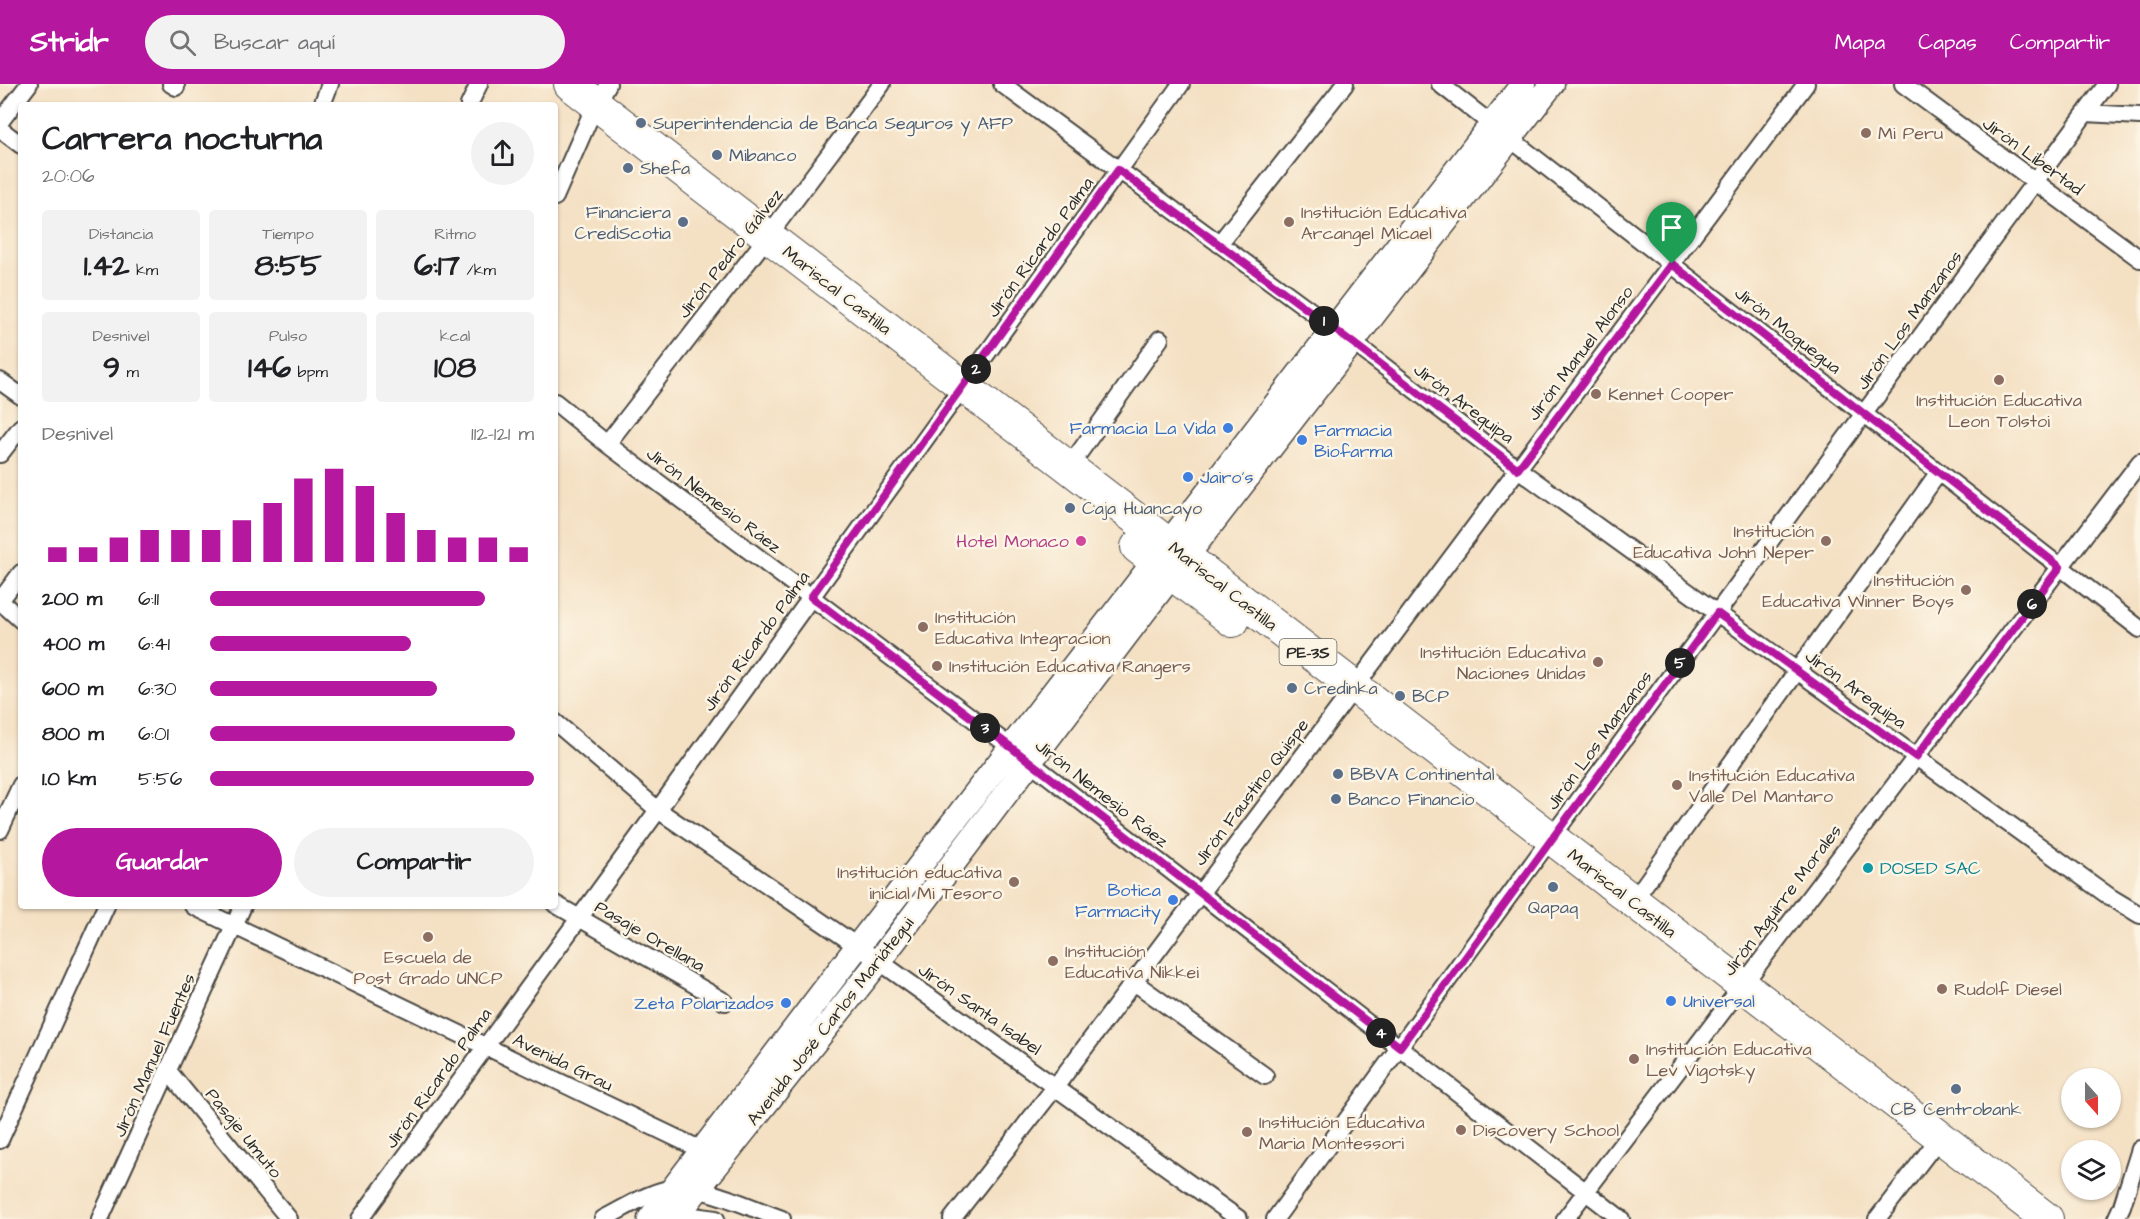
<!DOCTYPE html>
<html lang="es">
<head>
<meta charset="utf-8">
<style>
	:root { --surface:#fff; --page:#f2f2f2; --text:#202124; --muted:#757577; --accent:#b5179e }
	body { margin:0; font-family:"Architects Daughter",sans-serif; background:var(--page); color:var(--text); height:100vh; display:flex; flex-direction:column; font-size:22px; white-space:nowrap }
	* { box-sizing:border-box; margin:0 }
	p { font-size:20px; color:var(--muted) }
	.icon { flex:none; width:33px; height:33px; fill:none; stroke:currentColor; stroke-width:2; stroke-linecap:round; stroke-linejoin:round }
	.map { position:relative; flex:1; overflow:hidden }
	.details { position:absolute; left:18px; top:18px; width:540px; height:807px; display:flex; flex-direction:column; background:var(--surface); border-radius:6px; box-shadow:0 2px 4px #0004 }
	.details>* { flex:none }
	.needle { width:39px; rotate:159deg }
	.tools { position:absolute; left:2061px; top:984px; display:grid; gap:12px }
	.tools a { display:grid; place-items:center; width:60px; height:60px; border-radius:50%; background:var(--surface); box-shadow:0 2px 4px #0004; font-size:30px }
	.pin { position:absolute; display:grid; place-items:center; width:51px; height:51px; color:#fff; margin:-62px -26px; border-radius:50% 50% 50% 0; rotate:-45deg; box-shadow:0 0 6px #0007 }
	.pin .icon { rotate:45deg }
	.km { position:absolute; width:30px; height:30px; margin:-15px; border-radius:50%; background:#222; color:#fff; font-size:16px; line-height:30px; text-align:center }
	.round { display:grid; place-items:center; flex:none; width:63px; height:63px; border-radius:32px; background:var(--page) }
	.overview { display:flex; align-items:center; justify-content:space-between; height:102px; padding:0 24px }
	h1 { font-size:33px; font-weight:700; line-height:45px }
	.metrics { display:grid; grid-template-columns:repeat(3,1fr); gap:9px; height:102px; padding:6px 24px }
	.metrics div { display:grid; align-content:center; border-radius:6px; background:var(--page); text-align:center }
	.metrics b { font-size:30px; font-weight:700 }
	.metrics small { font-size:16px; font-weight:400 }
	.metrics p { font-size:16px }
	.chart { height:168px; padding:12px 24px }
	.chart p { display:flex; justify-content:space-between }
	.chart svg { width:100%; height:108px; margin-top:6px; stroke:var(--accent); stroke-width:6 }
	.primary-button { display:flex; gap:12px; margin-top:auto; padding:12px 24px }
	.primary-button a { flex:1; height:69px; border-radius:36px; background:var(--accent); color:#fff; font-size:24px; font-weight:700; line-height:69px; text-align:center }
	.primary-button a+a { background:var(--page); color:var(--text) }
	ul { padding:0 24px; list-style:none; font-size:20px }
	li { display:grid; grid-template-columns:96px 72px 1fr; align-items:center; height:45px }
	li i { height:15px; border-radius:8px; background:var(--accent) }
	header { display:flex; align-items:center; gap:36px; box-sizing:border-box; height:84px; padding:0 30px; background:var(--accent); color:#fff }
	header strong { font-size:28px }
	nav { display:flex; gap:33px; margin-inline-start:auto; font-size:21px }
	.search { width:420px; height:54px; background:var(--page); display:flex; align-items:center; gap:15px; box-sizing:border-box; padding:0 21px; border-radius:33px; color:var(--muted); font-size:22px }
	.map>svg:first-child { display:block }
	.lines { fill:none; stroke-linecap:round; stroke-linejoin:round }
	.street-casing { stroke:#494642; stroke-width:20 }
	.secondary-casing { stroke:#494642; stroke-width:27 }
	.highway-casing { stroke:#494642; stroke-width:34 }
	.street { stroke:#fff; stroke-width:16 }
	.secondary { stroke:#fff; stroke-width:24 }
	.highway { stroke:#fff; stroke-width:32 }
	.route-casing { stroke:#fff; stroke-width:12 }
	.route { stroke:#b5179e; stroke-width:8 }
	.service-dot { fill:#5c6f8a; stroke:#fcf5e5; stroke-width:2 }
	.education-dot { fill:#8d6e63; stroke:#fcf5e5; stroke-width:2 }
	.shop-dot { fill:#3f7fe0; stroke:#fcf5e5; stroke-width:2 }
	.hotel-dot { fill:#d1479c; stroke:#fcf5e5; stroke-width:2 }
	.culture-dot { fill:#0f9aa8; stroke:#fcf5e5; stroke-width:2 }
	.labels { text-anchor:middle; stroke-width:5; stroke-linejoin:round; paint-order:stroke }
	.shield { fill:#fcf5e5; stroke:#6a6863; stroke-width:1.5 }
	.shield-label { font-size:16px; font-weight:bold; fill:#2b2b2b }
	.service-label { font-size:18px; fill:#4e5e75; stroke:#fcf5e5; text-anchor:start }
	.education-label { font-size:18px; fill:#785e54; stroke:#fcf5e5; text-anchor:start }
	.street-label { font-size:18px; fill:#2b2b2b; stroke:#fcf5e5 }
	.shop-label { font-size:18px; fill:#366cbe; stroke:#fcf5e5; text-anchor:end }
	.hotel-label { font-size:18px; fill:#b23c85; stroke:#fcf5e5; text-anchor:end }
	.culture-label { font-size:18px; fill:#0d838f; stroke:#fcf5e5; text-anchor:start }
</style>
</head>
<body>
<header>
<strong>Stridr</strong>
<div class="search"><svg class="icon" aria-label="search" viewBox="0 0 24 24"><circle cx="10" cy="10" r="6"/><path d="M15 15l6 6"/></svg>Buscar aquí</div>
<nav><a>Mapa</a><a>Capas</a><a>Compartir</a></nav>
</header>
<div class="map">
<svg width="2140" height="1135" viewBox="0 0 2140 1135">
	<rect width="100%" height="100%" fill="#fcf5e5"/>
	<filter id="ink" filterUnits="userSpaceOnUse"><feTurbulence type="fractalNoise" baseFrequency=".0167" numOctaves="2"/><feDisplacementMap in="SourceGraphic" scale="12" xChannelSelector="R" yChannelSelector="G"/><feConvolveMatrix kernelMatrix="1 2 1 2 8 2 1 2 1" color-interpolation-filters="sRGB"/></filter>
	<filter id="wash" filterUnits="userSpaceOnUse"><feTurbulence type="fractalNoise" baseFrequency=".008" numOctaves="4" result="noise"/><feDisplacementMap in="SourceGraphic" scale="24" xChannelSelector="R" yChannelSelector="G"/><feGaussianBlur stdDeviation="1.35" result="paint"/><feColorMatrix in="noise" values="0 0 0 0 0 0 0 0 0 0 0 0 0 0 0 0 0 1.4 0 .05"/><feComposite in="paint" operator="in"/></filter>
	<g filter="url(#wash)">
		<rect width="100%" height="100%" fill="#f4e0c3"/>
	</g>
	<g filter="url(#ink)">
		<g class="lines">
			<defs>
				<path id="street" d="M171,0L176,3
					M1002,0L1334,244L1518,385L2110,813L2140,831
					M1440,0L2140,545
					M1903,0L2140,175
					M322,21L330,0
					M469,21L479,0
					M2086,29L2140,32
					M0,38L29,0
					M0,45L21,61
					M555,113L590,33L608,0
					M1219,160L1345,0
					M0,297L21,312
					M555,318L607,360L1012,664L1621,1135
					M607,360L768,152L882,0
					M0,370L21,343
					M1069,383L1160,255
					M0,517L21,489
					M0,517L21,536
					M555,638L658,726L879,877L1239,1135
					M0,746L21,701
					M1633,817L1939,388
					M555,820L725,918
					M193,822L712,1071
					M1134,898L1265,992
					M169,988L289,1135
					M0,1056L106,822
					M671,1131L678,1130L716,1135
					M100,1135L243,822
					M360,1135L658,726L1181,0
					M603,1135C625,1124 651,1106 676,1104C706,1102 753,1125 782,1135
					M952,1135L1056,1002L1806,0
					M1275,1135L1551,754L2107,0
					M1565,1135L2140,378
					M1877,1135L1940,1053
					M2116,1135L2122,1122L2140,1065"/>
				<path id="secondary" d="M650,1135L857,863L1523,0
					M674,1135L879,877L1161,505L1552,0"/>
				<path id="highway" d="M570,0L2047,1135
					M1137,463L1233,537"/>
			</defs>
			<use href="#street" class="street-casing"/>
			<use href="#secondary" class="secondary-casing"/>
			<use href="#highway" class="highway-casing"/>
			<use href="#street" class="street"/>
			<use href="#secondary" class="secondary"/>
			<use href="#highway" class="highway"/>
		</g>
	</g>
	<g class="lines" filter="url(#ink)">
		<defs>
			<path id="route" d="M1118,86L1353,259L1518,385L1672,180L2060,483L1916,673L1717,529L1400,963L1012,664L811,513Z"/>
		</defs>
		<use href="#route" class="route-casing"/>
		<use href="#route" class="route"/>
	</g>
	<g class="service-dot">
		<circle cx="641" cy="39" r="6"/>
		<circle cx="717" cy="71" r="6"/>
		<circle cx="628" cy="84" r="6"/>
		<circle cx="683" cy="138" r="6"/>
		<circle cx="1070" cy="424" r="6"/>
		<circle cx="1292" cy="604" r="6"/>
		<circle cx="1400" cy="612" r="6"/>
		<circle cx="1338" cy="690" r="6"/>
		<circle cx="1336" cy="715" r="6"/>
		<circle cx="1553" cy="803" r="6"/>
		<circle cx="1956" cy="1005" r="6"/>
	</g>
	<g class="education-dot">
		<circle cx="1866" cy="49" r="6"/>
		<circle cx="1289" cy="138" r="6"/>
		<circle cx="1999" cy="296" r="6"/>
		<circle cx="1596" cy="310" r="6"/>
		<circle cx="1826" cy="457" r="6"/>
		<circle cx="1966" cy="506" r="6"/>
		<circle cx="923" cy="543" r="6"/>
		<circle cx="1598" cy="578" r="6"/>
		<circle cx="937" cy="582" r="6"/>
		<circle cx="1677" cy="701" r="6"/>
		<circle cx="1014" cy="798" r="6"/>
		<circle cx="428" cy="853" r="6"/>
		<circle cx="1053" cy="877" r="6"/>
		<circle cx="1942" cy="905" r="6"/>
		<circle cx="1634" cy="975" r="6"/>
		<circle cx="1461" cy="1046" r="6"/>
		<circle cx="1247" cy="1048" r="6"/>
	</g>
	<g class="shop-dot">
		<circle cx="1228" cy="344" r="6"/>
		<circle cx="1302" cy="356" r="6"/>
		<circle cx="1188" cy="393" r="6"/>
		<circle cx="1173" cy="816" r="6"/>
		<circle cx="1671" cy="917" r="6"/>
		<circle cx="786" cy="919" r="6"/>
	</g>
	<circle class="hotel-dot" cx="1081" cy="457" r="6"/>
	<circle class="culture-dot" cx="1868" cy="784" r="6"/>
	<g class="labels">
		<rect class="shield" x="1279.5" y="555" width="57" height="26" rx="4.5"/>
		<g class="shield-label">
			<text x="1308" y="574">PE-3S</text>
		</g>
		<g class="service-label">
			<text x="653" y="45">Superintendencia de Banca Seguros y AFP</text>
			<text x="729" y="77">Mibanco</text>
			<text x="640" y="90">Shefa</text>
			<text x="671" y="134" text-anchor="end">Financiera<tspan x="671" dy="21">CrediScotia</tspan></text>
			<text x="1082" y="430">Caja Huancayo</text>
			<text x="1304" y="610">Credinka</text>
			<text x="1412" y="618">BCP</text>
			<text x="1350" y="696">BBVA Continental</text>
			<text x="1348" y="721">Banco Financio</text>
			<text x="1553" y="829" text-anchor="middle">Qapaq</text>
			<text x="1956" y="1031" text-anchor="middle">CB Centrobank</text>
		</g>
		<g class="education-label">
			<text x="1878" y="55">Mi Peru</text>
			<text x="1301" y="134">Institución Educativa<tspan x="1301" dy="21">Arcangel Micael</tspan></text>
			<text x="1608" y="316">Kennet Cooper</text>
			<text x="1999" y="322" text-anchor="middle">Institución Educativa<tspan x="1999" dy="21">Leon Tolstoi</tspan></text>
			<text x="1814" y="453" text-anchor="end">Institución<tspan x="1814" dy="21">Educativa John Neper</tspan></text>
			<text x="1954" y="502" text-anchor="end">Institución<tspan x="1954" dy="21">Educativa Winner Boys</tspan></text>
			<text x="935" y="539">Institución<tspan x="935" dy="21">Educativa Integracion</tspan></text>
			<text x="1586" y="574" text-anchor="end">Institución Educativa<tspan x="1586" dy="21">Naciones Unidas</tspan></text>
			<text x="949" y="588">Institución Educativa Rangers</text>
			<text x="1689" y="697">Institución Educativa<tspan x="1689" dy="21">Valle Del Mantaro</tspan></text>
			<text x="1002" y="794" text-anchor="end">Institución educativa<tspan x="1002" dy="21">inicial Mi Tesoro</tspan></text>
			<text x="1065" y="873">Institución<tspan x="1065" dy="21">Educativa Nikkei</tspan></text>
			<text x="428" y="879" text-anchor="middle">Escuela de<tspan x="428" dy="21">Post Grado UNCP</tspan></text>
			<text x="1954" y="911">Rudolf Diesel</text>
			<text x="1646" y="971">Institución Educativa<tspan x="1646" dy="21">Lev Vigotsky</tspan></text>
			<text x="1259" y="1044">Institución Educativa<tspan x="1259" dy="21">Maria Montessori</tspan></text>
			<text x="1473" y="1052">Discovery School</text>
		</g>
		<g class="street-label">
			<text transform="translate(2033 72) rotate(36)" y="6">Jirón Libertad</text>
			<text transform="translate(1040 163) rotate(-54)" y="6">Jirón Ricardo Palma</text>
			<text transform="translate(730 169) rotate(-52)" y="6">Jirón Pedro Gálvez</text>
			<text transform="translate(837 206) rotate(38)" y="6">Mariscal Castilla</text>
			<text transform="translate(1909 236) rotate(-54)" y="6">Jirón Los Manzanos</text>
			<text transform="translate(1788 246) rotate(38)" y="6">Jirón Moquegua</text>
			<text transform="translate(1580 269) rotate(-53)" y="6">Jirón Manuel Alonso</text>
			<text transform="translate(1464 319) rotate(37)" y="6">Jirón Arequipa</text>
			<text transform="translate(714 416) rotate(37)" y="6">Jirón Nemesio Ráez</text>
			<text transform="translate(1223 502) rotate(38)" y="6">Mariscal Castilla</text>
			<text transform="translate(756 557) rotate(-54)" y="6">Jirón Ricardo Palma</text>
			<text transform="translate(1856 605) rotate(36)" y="6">Jirón Arequipa</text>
			<text transform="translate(1599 656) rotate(-54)" y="6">Jirón Los Manzanos</text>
			<text transform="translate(1251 708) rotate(-53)" y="6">Jirón Faustino Quispe</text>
			<text transform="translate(1102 709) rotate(38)" y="6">Jirón Nemesio Ráez</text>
			<text transform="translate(1622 809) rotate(38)" y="6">Mariscal Castilla</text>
			<text transform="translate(1782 816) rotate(-53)" y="6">Jirón Aguirre Morales</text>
			<text transform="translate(650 852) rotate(30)" y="6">Pasaje Orellana</text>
			<text transform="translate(980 925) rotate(35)" y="6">Jirón Santa Isabel</text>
			<text transform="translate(830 937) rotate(-52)" y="6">Avenida José Carlos Mariátegui</text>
			<text transform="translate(154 971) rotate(-66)" y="6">Jirón Manuel Fuentes</text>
			<text transform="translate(563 978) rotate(26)" y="6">Avenida Grau</text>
			<text transform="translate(438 994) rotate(-54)" y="6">Jirón Ricardo Palma</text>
			<text transform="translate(244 1049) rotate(51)" y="6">Pasaje Umuto</text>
		</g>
		<g class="shop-label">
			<text x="1216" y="350">Farmacia La Vida</text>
			<text x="1314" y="352" text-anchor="start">Farmacia<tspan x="1314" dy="21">Biofarma</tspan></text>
			<text x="1200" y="399" text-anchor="start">Jairo's</text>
			<text x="1161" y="812">Botica<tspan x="1161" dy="21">Farmacity</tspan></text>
			<text x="1683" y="923" text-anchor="start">Universal</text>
			<text x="774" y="925">Zeta Polarizados</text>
		</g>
		<g class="hotel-label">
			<text x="1069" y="463">Hotel Monaco</text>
		</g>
		<g class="culture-label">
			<text x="1880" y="790">DOSED SAC</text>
		</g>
	</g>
</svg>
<div class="tools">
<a><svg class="needle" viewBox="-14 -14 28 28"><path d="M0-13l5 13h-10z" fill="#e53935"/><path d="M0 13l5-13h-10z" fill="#757577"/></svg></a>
<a><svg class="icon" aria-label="layers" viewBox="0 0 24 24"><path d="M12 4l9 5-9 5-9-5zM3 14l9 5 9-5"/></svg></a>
</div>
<div class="pin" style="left:1672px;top:180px;background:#1e9e55"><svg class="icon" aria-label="arrive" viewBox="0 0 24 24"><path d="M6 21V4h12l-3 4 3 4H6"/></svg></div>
<b class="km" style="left:1324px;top:237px">1</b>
<b class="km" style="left:976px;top:285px">2</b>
<b class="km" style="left:985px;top:644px">3</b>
<b class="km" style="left:1381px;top:949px">4</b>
<b class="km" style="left:1680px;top:579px">5</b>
<b class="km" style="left:2032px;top:520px">6</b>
<section class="details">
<div class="overview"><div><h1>Carrera nocturna</h1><p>20:06</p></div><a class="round"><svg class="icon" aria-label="share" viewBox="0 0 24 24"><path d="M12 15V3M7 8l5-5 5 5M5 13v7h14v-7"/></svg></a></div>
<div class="metrics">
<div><p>Distancia</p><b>1.42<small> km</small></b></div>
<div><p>Tiempo</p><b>8:55</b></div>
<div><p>Ritmo</p><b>6:17<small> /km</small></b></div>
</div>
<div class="metrics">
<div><p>Desnivel</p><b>9<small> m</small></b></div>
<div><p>Pulso</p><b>146<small> bpm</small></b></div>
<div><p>kcal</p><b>108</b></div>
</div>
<div class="chart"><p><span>Desnivel</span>112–121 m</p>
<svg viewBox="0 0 160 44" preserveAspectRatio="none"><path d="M5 44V38M15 44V38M25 44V34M35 44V31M45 44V31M55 44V31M65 44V27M75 44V20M85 44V10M95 44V6M105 44V13M115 44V24M125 44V31M135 44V34M145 44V34M155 44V38"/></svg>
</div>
<ul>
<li><b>200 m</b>6:11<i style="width:85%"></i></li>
<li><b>400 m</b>6:41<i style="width:62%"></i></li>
<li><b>600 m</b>6:30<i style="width:70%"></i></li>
<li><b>800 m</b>6:01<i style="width:94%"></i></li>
<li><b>1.0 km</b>5:56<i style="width:100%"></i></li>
</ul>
<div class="primary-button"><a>Guardar</a><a>Compartir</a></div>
</section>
</div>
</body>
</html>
